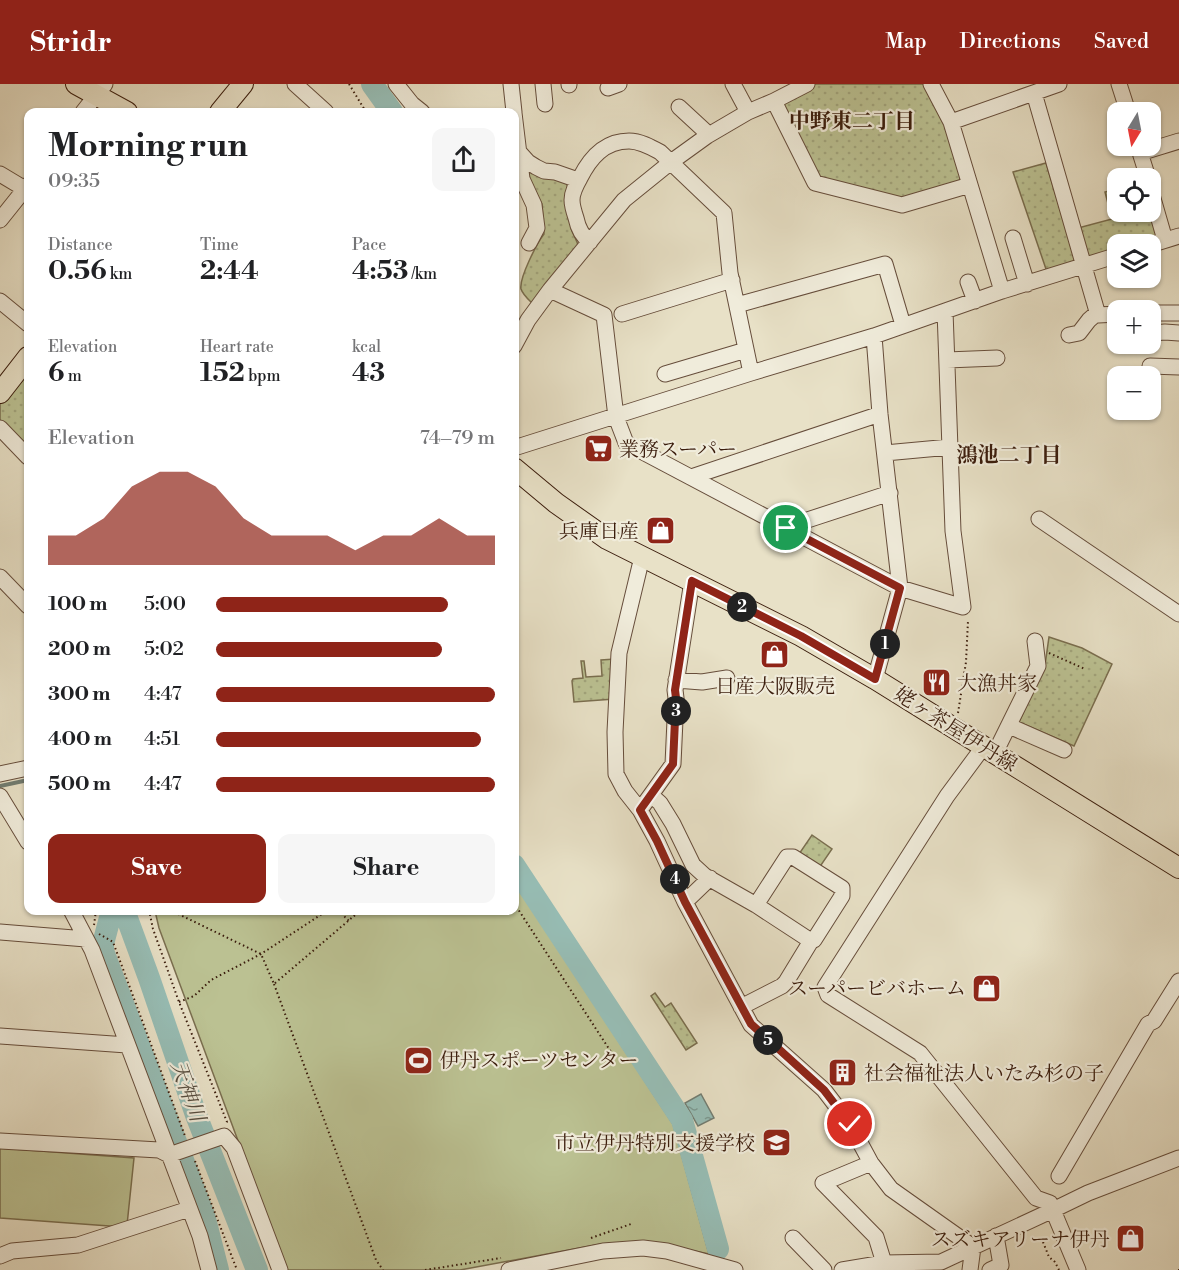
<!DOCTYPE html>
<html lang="en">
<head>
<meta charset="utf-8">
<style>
	:root { --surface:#fff; --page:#f6f6f6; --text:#202124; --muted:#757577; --accent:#8f2418 }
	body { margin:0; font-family:"Libre Bodoni","Noto Serif JP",serif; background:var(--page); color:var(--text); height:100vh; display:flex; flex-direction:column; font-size:22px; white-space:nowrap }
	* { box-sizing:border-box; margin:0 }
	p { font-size:20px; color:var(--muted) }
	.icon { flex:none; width:33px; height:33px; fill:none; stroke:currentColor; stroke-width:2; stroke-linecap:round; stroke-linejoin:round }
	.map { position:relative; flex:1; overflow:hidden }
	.side { position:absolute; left:24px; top:24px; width:495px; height:807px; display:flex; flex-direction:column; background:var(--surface); border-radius:12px; box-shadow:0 2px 4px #0004 }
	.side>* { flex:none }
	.needle { width:39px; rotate:190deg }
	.buttons { position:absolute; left:1107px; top:18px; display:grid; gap:12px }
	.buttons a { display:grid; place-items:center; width:54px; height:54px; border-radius:12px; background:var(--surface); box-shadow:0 2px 4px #0004; font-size:30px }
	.pin { position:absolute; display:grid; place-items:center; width:51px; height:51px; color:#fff; margin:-26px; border:3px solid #fff; border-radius:50%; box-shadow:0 2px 6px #0007 }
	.km { position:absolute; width:30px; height:30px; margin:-15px; border-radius:50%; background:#222; color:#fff; font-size:16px; line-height:30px; text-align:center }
	.round { display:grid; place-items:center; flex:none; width:63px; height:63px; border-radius:12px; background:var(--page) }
	.overview { display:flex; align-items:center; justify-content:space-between; height:102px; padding:0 24px }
	h1 { font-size:33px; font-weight:700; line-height:45px }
	.metrics { display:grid; grid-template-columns:repeat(3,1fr); gap:9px; height:102px; padding:6px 24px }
	.metrics div { display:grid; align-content:center }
	.metrics b { font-size:26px; font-weight:700 }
	.metrics small { font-size:16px; font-weight:400 }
	.metrics p { font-size:16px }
	.chart { height:168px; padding:12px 24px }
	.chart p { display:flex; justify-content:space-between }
	.chart svg { width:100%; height:108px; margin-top:6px; fill:var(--accent); opacity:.7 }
	.action { display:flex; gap:12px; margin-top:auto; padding:12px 24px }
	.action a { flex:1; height:69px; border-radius:12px; background:var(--accent); color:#fff; font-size:24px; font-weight:700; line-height:69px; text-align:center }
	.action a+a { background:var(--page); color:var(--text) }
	ul { padding:0 24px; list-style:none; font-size:20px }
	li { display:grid; grid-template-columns:96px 72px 1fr; align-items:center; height:45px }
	li i { height:15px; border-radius:8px; background:var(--accent) }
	header { display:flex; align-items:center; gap:36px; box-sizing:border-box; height:84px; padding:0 30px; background:var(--accent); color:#fff }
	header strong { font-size:28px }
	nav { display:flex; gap:33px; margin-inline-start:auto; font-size:21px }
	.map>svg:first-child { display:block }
	.green { fill:url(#green-dots); stroke:#7a6e4f; stroke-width:1.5 }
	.pitch { fill:#bbc192; stroke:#7a6e4f; stroke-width:1.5 }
	.water { fill:url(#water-ripples); stroke:#727d72; stroke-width:1.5 }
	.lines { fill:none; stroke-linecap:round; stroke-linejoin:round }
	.stream { stroke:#727d72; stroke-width:4 }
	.river { stroke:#97beb6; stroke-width:22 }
	.minor-casing { stroke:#664d3b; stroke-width:17 }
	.major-casing { stroke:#3a1c0c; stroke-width:22 }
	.path { stroke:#3a1c0c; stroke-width:2; stroke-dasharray:1.5 3; stroke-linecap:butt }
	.minor { stroke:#f0ecdb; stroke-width:15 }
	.major { stroke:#e8e1c7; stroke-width:20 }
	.route-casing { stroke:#fff; stroke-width:12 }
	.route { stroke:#8f2418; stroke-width:8 }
	.labels { text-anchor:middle; stroke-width:4.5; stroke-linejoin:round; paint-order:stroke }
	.poi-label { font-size:20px; fill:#3a1c0c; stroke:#f0ecdb; text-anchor:start }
	.street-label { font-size:20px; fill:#3a1c0c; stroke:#f0ecdb }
	.neighbourhood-label { font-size:21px; font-weight:bold; fill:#3a1c0c; stroke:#f0ecdb }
	.water-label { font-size:21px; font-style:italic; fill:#564d3f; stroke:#f0ecdb }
</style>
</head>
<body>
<header>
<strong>Stridr</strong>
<nav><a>Map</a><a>Directions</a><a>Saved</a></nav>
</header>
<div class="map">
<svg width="1179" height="1186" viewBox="0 0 1179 1186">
	<defs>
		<pattern id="green-dots" width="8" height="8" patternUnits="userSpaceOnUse" patternTransform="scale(1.5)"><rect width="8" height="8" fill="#bbc192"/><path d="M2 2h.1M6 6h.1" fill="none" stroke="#a2a57d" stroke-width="1.8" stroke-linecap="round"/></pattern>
		<pattern id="water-ripples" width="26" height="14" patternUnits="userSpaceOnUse" patternTransform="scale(1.5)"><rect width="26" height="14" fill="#97beb6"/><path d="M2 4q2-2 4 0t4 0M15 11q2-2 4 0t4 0" fill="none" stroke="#7c9a92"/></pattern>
	</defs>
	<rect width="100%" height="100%" fill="#e8e1c7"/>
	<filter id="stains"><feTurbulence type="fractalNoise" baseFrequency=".00333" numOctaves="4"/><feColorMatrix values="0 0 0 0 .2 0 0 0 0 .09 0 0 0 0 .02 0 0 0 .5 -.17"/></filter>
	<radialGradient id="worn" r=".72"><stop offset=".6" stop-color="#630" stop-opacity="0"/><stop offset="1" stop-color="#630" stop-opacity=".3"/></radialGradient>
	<path class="green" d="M815,0H924L945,37L961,91L959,97L901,116L822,95L817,91L782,17Z
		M1046,79L1075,174L1072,180L1047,188L1013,88Z
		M529,87L565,96C574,114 567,131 572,147C575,154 578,157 579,166L533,220C529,216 523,211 521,205C519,194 537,159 544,150L542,120L530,100Z
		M1117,105L1118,128H1150L1157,149L1154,154L1134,160H1118L1117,165L1091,173L1084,171L1078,144L1112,135L1105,108Z
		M28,282V367L0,340V318Z
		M1049,553L1082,564L1112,580L1074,662L1019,638L1045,581Z
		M615,575L614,615L574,618L572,597L573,595L583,594L581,577H584L586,593L602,592L601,576Z
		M812,751L832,765L819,784L799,770Z
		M655,909L665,923L671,919L697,959L686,966L651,912Z"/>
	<path class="pitch" d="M515,799L673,1040L709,1170L646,1157L601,1160L460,1186H286L159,844L155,827L514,826Z
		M0,1064L134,1074L127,1141L123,1143L0,1134Z"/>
	<path class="water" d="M701,1010L714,1034L698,1042L685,1019Z"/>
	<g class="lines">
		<path class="stream" d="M0,702L28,696"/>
		<path class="river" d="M372,0L392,28
			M514,781L682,1036L718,1165
			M112,826L103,860V867L204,1131L218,1186
			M124,826L149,894L196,1031L257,1186"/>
		<defs>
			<path id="minor" d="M295,0L326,28
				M396,0L412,20L422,28
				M511,0L514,28
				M543,0L545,20
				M569,0V1
				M733,0L748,28
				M931,0L951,38L1002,207
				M1119,0L1128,28
				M608,4L619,0
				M1034,9L1098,231L1118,230
				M774,17L815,99L902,121L970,101
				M679,23L705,47L707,52
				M83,28L105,0
				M514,29L522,95L534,121L537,144L529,159
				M951,38L1059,0
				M1138,62L1148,94
				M519,68L528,78L536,83L544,87L555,88L578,96
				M1140,69L1179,57
				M0,90L25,105
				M1150,104L1165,156
				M0,136L28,101
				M1013,154L1027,200
				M590,158C582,152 578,144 576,134C574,128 572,122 572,116C572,108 576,101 580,94C590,74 604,57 629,57C640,57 651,63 660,68L724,129L730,189L751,289
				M1150,161L1179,152
				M968,198L975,217
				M550,206L604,231L616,333L626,359L900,504L963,523L953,447L945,227
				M0,217L28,240
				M737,221L885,180L903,241
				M1150,229H1179
				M622,230L732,196
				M1153,249L1165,248L1179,249
				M1069,251L1079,249L1089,236L1097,229
				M874,252L880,330L900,504L875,595
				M514,262L528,236L550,206L624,116L671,78L707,52L748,28L774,17L807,0
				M947,276L997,274
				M1150,282L1179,283
				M665,290L746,266
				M0,344L28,373
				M514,364L751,289L874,252L1002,207L1118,171
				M885,369L950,363
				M691,393L880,330
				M1039,435L1179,530
				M786,443L890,409
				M0,493L28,522
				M692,497L675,606L676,614L673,680L640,726L657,757L685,818L751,941L824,1006L850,1040L871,1079L891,1105L973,1163L970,1186
				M676,596L702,598L727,594
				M1009,642L1064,666
				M984,662L947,712L825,903L828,911L920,969L1036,1114L1050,1119L1078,1186
				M995,669L1038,582L1035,557
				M0,690L28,684
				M651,711L660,719L673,740L693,781L705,792L756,821L811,857L786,898L782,902L741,923
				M0,712L28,758
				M640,726L625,707L616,690L615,648L619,569L642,473
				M685,818L710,794
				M756,821L787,773H793L842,804V812L814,856L811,857
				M71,826L92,866L200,1152L209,1186
				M0,848L86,855
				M0,952L127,961
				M0,1057L159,1066L169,1071L224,1052L234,1064L280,1186
				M871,1079L823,1099L876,1153L884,1179
				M1059,1092L1148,940L1154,937L1179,897
				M793,1154L824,1186
				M0,1172L12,1167L78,1161L189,1125
				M509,1186L603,1167L643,1164L667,1167L735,1186
				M842,1186L884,1179L941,1178L1053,1126L1088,1109L1179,1074
				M990,1186L1001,1181L996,1152"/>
			<path id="major" d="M76,0L127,28
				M220,28L243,0
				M0,309L28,273
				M514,384L556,419L607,455L801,552L875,595L1179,784"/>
		</defs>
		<use href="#minor" class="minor-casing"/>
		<use href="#major" class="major-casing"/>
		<path class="path" d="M349,0L366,28
			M1049,569L1085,585
			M958,629L966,578L968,537
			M514,819L613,971
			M149,826L153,845L179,918L227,1038L226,1041
			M170,826L261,870L274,900L361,826
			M338,826L349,837
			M94,841L96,826
			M99,850L113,858L185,1052
			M274,900L376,1176L383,1186
			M179,918L194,912L211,896L261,870L328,826
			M195,1077L237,1186
			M591,1154L631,1140
			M1043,1158L1049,1173L1055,1178L1059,1186
			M425,1186L501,1174
			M1178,1186H1179"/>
		<use href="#minor" class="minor"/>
		<use href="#major" class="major"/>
	</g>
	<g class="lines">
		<defs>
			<path id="route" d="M786,444L900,504L875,595L801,552L692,497L675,606L676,614L673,680L640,726L657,757L685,818L751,940L824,1006L850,1040"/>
		</defs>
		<use href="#route" class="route-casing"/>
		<use href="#route" class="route"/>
	</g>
	<defs>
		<symbol id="supermarket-square" viewBox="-11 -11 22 22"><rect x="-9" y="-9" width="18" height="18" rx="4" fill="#8f2418" stroke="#f0ecdb"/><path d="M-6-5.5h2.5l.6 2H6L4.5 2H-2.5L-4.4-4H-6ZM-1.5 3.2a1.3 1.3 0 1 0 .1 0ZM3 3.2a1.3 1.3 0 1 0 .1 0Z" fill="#fff"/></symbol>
		<symbol id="shop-square" viewBox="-11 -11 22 22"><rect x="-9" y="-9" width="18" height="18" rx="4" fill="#8f2418" stroke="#f0ecdb"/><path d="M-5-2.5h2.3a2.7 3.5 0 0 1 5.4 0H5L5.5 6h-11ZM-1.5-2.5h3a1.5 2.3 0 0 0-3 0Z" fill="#fff"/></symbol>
		<symbol id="restaurant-square" viewBox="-11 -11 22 22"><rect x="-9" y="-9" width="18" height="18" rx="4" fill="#8f2418" stroke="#f0ecdb"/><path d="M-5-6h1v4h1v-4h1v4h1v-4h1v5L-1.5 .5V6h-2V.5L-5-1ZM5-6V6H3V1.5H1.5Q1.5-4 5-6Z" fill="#fff"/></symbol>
		<symbol id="stadium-square" viewBox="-11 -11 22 22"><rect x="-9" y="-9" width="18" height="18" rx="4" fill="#8f2418" stroke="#f0ecdb"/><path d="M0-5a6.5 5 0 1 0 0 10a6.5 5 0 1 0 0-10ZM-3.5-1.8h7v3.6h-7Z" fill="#fff"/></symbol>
		<symbol id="building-square" viewBox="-11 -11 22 22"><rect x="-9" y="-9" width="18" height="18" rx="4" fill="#8f2418" stroke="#f0ecdb"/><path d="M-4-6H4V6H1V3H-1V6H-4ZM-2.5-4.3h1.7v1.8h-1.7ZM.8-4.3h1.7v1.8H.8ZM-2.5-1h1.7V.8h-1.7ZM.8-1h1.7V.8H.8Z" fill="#fff"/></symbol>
		<symbol id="school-square" viewBox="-11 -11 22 22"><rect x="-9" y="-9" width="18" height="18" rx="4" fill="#8f2418" stroke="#f0ecdb"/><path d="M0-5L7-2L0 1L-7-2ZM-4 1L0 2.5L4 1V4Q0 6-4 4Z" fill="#fff"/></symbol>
	</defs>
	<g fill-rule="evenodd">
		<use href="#supermarket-square" x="582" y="348" width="33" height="33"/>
		<use href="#shop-square" x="644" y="430" width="33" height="33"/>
		<use href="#shop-square" x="758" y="554" width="33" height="33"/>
		<use href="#restaurant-square" x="920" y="582" width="33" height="33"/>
		<use href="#shop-square" x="970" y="888" width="33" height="33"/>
		<use href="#stadium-square" x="402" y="960" width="33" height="33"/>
		<use href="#building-square" x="826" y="972" width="33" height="33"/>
		<use href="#school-square" x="760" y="1042" width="33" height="33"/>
		<use href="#shop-square" x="1114" y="1138" width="33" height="33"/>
	</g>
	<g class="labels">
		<g class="poi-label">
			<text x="619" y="372">業務スーパー</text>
			<text x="639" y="454" text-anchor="end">兵庫日産</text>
			<text x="957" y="606">大漁丼家</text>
			<text x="775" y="609" text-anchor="middle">日産大阪販売</text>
			<text x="966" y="911" text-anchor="end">スーパービバホーム</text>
			<text x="440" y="983">伊丹スポーツセンター</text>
			<text x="864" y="996">社会福祉法人いたみ杉の子</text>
			<text x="755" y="1066" text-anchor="end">市立伊丹特別支援学校</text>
			<text x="1110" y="1162" text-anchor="end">スズキアリーナ伊丹</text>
		</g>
		<g class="street-label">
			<text transform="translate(956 645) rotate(32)" y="7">姥ヶ茶屋伊丹線</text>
		</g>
		<g class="neighbourhood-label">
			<text x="852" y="44">中野東二丁目</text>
			<text x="1009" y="378">鴻池二丁目</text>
		</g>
		<g class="water-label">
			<text transform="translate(188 1007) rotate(70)" y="7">天神川</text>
		</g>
	</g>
	<rect width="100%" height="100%" filter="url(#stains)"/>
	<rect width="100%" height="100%" fill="url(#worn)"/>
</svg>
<div class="buttons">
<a><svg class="needle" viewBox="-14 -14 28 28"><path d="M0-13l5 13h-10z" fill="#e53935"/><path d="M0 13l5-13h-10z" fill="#757577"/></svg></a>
<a><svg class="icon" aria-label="locate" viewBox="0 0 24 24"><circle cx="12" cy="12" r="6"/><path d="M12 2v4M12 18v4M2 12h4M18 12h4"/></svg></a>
<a><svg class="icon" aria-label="layers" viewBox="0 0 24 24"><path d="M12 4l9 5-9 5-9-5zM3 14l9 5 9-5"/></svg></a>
<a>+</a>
<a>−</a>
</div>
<div class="pin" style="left:786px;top:444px;background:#1e9e55"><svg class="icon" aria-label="arrive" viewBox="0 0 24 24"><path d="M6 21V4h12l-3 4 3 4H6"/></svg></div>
<div class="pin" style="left:850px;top:1040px;background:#d93025"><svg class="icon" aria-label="check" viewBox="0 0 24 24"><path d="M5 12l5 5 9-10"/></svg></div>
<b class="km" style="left:885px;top:560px">1</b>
<b class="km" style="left:742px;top:523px">2</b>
<b class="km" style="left:676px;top:627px">3</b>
<b class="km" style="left:675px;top:795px">4</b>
<b class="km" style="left:768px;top:956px">5</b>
<section class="side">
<div class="overview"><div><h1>Morning run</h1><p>09:35</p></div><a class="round"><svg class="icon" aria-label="share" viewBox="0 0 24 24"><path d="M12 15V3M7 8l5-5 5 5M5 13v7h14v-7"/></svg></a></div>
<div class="metrics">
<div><p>Distance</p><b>0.56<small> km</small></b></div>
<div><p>Time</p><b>2:44</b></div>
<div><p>Pace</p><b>4:53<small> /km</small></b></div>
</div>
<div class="metrics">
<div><p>Elevation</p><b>6<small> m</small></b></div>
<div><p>Heart rate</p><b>152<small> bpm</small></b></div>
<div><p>kcal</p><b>43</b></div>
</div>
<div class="chart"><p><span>Elevation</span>74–79 m</p>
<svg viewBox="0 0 160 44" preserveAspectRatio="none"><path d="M0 44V32L10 32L20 25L30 12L40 6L50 6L60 12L70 25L80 32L90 32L100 32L110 38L120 32L130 32L140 25L150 32L160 32V44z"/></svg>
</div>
<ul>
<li><b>100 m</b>5:00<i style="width:83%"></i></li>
<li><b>200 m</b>5:02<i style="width:81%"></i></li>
<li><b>300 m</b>4:47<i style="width:100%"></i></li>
<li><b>400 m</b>4:51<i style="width:95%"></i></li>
<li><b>500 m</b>4:47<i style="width:100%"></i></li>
</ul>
<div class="action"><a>Save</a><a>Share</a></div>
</section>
</div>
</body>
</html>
